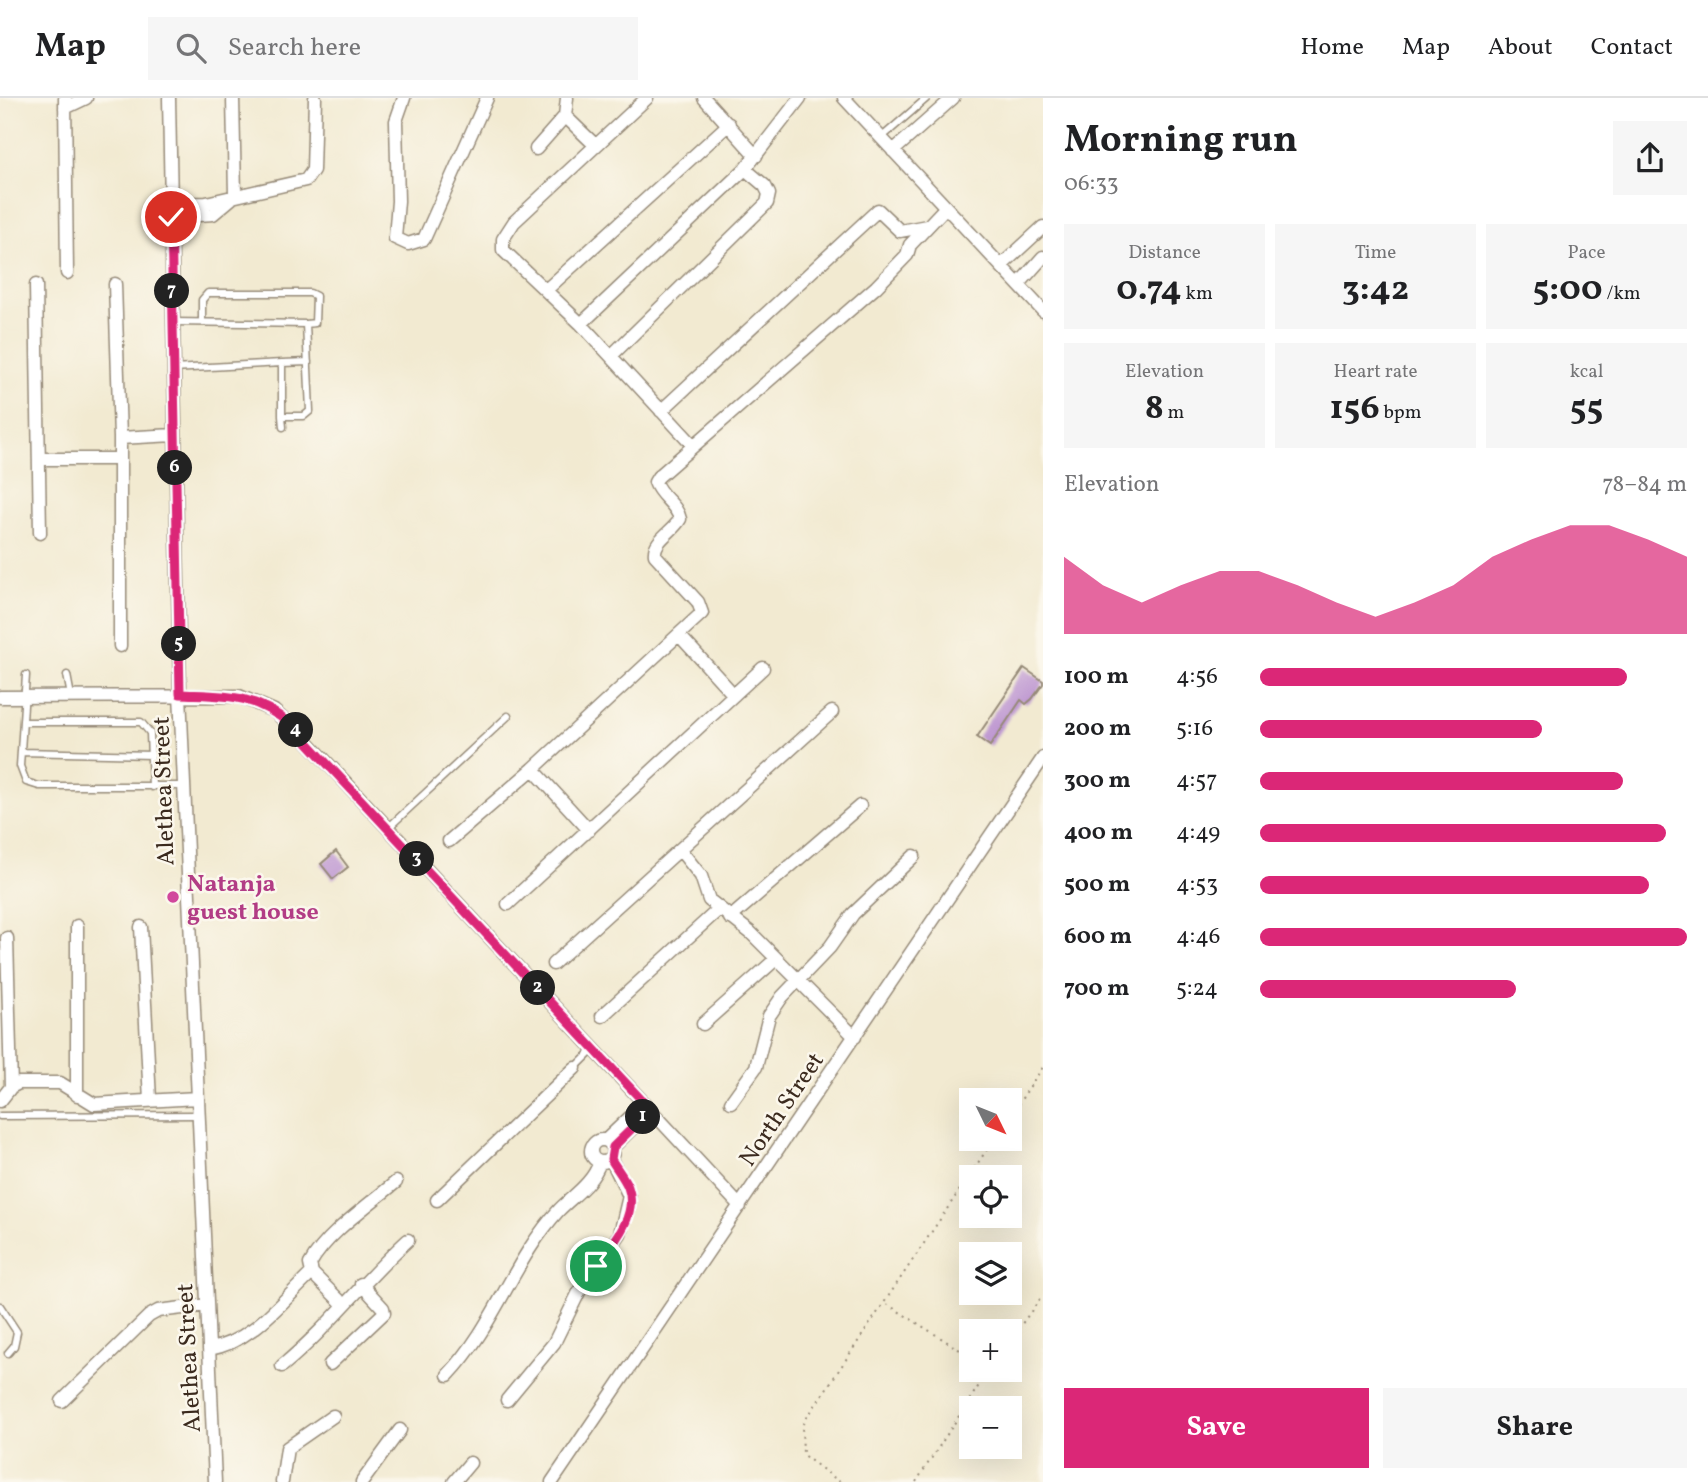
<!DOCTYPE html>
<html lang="en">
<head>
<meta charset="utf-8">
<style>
	:root { --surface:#fff; --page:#f6f6f6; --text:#202124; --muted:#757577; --line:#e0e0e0; --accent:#db2777 }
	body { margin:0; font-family:Vollkorn,serif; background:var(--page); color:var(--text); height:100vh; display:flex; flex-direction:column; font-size:26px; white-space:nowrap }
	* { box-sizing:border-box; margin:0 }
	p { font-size:23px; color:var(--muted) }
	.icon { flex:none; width:38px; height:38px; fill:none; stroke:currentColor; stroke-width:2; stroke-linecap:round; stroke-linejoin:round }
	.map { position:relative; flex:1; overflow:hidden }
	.side { display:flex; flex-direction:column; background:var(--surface); width:665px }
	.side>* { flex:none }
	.needle { width:46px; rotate:133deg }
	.controls { position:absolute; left:959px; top:990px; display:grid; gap:14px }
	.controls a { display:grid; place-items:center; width:63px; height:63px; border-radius:0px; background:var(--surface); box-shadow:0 7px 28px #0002; font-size:35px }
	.pin { position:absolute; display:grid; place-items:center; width:60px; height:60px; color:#fff; margin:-30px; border:4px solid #fff; border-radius:50%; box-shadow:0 2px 7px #0007 }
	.km { position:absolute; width:35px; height:35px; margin:-18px; border-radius:50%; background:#222; color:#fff; font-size:19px; line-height:35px; text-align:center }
	.round { display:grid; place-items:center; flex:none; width:74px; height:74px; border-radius:0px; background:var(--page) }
	.summary { display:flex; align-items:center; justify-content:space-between; height:119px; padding:0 21px }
	h1 { font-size:38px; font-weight:700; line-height:52px }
	.figures { display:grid; grid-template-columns:repeat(3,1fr); gap:10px; height:119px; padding:7px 21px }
	.figures div { display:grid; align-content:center; border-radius:0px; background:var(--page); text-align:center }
	.figures b { font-size:35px; font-weight:700 }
	.figures small { font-size:19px; font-weight:400 }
	.figures p { font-size:19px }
	.chart { height:196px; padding:14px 21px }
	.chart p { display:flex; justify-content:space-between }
	.chart svg { width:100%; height:126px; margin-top:7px; fill:var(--accent); opacity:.7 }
	.action { display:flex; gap:14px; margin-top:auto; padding:14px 21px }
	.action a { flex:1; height:80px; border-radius:0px; background:var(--accent); color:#fff; font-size:28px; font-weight:700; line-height:80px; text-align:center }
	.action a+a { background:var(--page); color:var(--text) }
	ul { padding:0 21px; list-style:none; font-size:23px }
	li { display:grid; grid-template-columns:112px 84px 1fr; align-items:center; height:52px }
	li i { height:18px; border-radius:9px; background:var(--accent) }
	header { display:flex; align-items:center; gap:42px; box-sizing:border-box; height:98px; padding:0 35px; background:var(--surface); border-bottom:2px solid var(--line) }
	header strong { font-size:33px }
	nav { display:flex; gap:38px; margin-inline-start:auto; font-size:24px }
	.search { width:490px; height:63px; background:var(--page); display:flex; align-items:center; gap:18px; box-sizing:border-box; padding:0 24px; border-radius:0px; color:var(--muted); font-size:26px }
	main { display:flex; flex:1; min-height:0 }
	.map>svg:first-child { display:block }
	.building { fill:#bf99d2 }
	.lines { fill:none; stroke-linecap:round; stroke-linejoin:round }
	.lane-casing { stroke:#968a78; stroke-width:9 }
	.street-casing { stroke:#968a78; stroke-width:15 }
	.path { stroke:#968a78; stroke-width:2; stroke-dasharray:2 5; stroke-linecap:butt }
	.lane { stroke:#fff; stroke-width:6 }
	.street { stroke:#fff; stroke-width:12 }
	.route-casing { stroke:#fff; stroke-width:14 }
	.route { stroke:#db2777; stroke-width:9 }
	.hotel-dot { fill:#d1479c; stroke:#fbf7ec; stroke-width:2.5 }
	.labels { text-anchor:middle; stroke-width:5; stroke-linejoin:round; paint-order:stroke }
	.street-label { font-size:24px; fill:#3b2a1e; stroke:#fbf7ec }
	.hotel-label { font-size:24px; font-weight:bold; fill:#b23c85; stroke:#fbf7ec; text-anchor:start }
</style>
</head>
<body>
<header>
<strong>Map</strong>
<div class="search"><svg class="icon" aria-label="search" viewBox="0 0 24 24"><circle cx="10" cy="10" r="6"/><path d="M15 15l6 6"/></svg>Search here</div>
<nav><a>Home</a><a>Map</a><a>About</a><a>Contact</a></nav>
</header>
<main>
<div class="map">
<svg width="1043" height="1384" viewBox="0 0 1043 1384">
	<rect width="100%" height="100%" fill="#fbf7ec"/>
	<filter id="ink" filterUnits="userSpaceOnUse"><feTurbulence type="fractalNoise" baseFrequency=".0143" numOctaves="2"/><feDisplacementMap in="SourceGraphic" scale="14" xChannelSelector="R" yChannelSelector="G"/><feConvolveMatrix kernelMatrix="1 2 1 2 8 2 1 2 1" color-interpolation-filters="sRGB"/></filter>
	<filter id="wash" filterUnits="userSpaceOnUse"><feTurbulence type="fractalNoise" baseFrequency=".00686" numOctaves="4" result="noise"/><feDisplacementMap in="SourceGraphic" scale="28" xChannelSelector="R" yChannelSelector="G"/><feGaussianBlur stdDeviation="1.57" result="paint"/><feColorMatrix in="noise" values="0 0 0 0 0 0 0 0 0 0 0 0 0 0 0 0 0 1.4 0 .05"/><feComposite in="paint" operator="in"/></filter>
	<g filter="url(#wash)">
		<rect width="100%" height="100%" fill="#f2ead1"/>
		<g id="blocks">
			<path class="building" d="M1024,570L1043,583V586L1032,601L1026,606L1021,602L990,648L977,639Z
				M336,753L348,769L333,781L321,766Z"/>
		</g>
	</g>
	<g filter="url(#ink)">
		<use href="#blocks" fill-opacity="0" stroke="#968a78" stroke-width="2"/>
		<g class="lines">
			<defs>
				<path id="lane" d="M881,40L927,0
					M172,224L306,226L310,313L304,318H282L283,329
					M202,224V202L208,195H310L316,198L315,225L306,226
					M282,265L308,264
					M173,271L282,265V318
					M26,577L20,668L26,684L39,688H183
					M67,577L71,598
					M23,624H141L150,635L152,689
					M21,654L152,657
					M388,730L508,618
					M575,970L594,951
					M0,1018L198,1017
					M0,1208L17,1234L14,1248L8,1255"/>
				<path id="street" d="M65,0L67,175
					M169,0L180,596L215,1384
					M233,0L235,97
					M404,0L396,23L398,103L395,140L408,146L424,141L487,0
					M647,0L514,124L503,141V152L581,226L693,347
					M704,0L756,58
					M844,0L1043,213
					M65,10L86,0
					M565,18L595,47
					M536,51L565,18L567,0
					M893,53L953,0
					M171,106L206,105L306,82L313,72L315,0
					M171,119L213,116L232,100
					M1002,167L1043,129
					M115,186L120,340V548
					M1019,186L1043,159
					M36,187L40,435
					M546,192L729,26
					M581,226L745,71L800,0
					M611,258L767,105L769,96L765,88L745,71
					M661,313L878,112L900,133L927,128
					M120,340L174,337
					M41,361H120
					M679,537L734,597
					M0,599L239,598L274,613L306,642L740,1108
					M533,671L589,732
					M449,743L533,671L702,515L698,504L655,457C653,442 673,434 680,421C677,406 660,399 655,384L658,379L876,189L907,157L910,147L946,109
					M681,753L701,778L709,802L751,835L855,939
					M508,806L763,570
					M730,820L860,708
					M77,828V997
					M141,829L150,1002
					M7,840L11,989
					M553,866L832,614
					M602,918L718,812
					M703,926L776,861
					M0,1003L11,989L19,985H60L94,1006L197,1000
					M731,1004L756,969L769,918L782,899L830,849L853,816L914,758
					M591 1053a11 11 0 1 1 22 0a11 11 0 1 1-22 0Z
					M606,1042L645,1005
					M613,1049L651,1012
					M437,1102L575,970
					M312,1175L344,1207
					M209,1251C251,1245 282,1203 312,1175L310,1166C326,1136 370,1106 396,1084
					M330,1266L384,1215L383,1210L361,1186
					M282,1268C328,1230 364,1182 408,1142
					M448,1277C495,1228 513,1162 559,1112C575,1096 592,1086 600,1064
					M507,1302L554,1245L580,1192L620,1136L629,1098L611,1061
					M62,1303L149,1218L158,1213L207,1207
					M282,1384L287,1350L333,1318
					M362,1384L400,1332
					M454,1384L470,1365
					M552,1384L1043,660"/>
			</defs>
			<use href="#lane" class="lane-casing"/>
			<use href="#street" class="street-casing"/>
			<path class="path" d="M1010,1018L1043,969
				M887,1206L971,1259
				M1010,1242L1043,1197
				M840,1384L803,1357L802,1327L994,1041
				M916,1384L989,1272"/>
			<use href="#lane" class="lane"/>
			<use href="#street" class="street"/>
		</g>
	</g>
	<g class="lines" filter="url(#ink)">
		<defs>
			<path id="route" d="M171,119L180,596C226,598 252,595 290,626L651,1012L613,1049L611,1061C616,1070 624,1079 628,1089C639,1118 611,1148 596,1168"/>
		</defs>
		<use href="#route" class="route-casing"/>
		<use href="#route" class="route"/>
	</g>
	<circle class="hotel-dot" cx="173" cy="799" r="7"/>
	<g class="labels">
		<g class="street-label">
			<text transform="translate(163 693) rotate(-92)" y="8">Alethea Street</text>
			<text transform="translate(781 1011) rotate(-56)" y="8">North Street</text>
			<text transform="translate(188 1260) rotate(-93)" y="8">Alethea Street</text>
		</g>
		<g class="hotel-label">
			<text x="187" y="793">Natanja<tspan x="187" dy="28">guest house</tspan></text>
		</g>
	</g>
</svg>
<div class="controls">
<a><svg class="needle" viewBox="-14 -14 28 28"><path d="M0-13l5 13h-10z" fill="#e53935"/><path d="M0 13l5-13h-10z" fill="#757577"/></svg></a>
<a><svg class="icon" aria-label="locate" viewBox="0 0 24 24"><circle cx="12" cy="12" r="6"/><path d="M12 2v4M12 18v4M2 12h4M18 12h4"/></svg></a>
<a><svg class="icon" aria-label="layers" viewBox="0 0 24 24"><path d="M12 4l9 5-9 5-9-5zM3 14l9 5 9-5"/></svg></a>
<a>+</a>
<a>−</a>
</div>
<div class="pin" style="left:596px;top:1168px;background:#1e9e55"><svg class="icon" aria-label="arrive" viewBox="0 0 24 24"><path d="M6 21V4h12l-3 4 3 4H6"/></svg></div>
<div class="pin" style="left:171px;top:119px;background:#d93025"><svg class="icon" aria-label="check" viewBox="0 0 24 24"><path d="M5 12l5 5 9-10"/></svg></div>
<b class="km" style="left:643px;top:1019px">1</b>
<b class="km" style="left:538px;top:890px">2</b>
<b class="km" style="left:417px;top:761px">3</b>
<b class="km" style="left:296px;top:632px">4</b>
<b class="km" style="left:179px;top:546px">5</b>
<b class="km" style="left:175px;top:370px">6</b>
<b class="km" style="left:172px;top:193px">7</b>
</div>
<section class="side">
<div class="summary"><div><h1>Morning run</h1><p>06:33</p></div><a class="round"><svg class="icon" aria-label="share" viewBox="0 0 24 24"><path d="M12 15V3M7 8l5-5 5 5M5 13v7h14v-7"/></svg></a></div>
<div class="figures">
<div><p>Distance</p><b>0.74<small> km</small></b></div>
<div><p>Time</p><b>3:42</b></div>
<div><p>Pace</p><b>5:00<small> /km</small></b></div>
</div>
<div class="figures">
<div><p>Elevation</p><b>8<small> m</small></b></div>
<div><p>Heart rate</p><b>156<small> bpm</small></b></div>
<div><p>kcal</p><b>55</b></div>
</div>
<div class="chart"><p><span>Elevation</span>78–84 m</p>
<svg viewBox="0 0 160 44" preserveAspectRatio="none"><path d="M0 44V17L10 27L20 33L30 27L40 22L50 22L60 27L70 33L80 38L90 33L100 27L110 17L120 11L130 6L140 6L150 11L160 17V44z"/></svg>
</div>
<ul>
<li><b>100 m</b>4:56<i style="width:86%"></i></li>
<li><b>200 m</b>5:16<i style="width:66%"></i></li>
<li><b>300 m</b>4:57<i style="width:85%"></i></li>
<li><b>400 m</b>4:49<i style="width:95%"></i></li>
<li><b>500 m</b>4:53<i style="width:91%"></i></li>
<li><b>600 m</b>4:46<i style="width:100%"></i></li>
<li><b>700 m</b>5:24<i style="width:60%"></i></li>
</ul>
<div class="action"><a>Save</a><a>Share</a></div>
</section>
</main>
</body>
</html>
